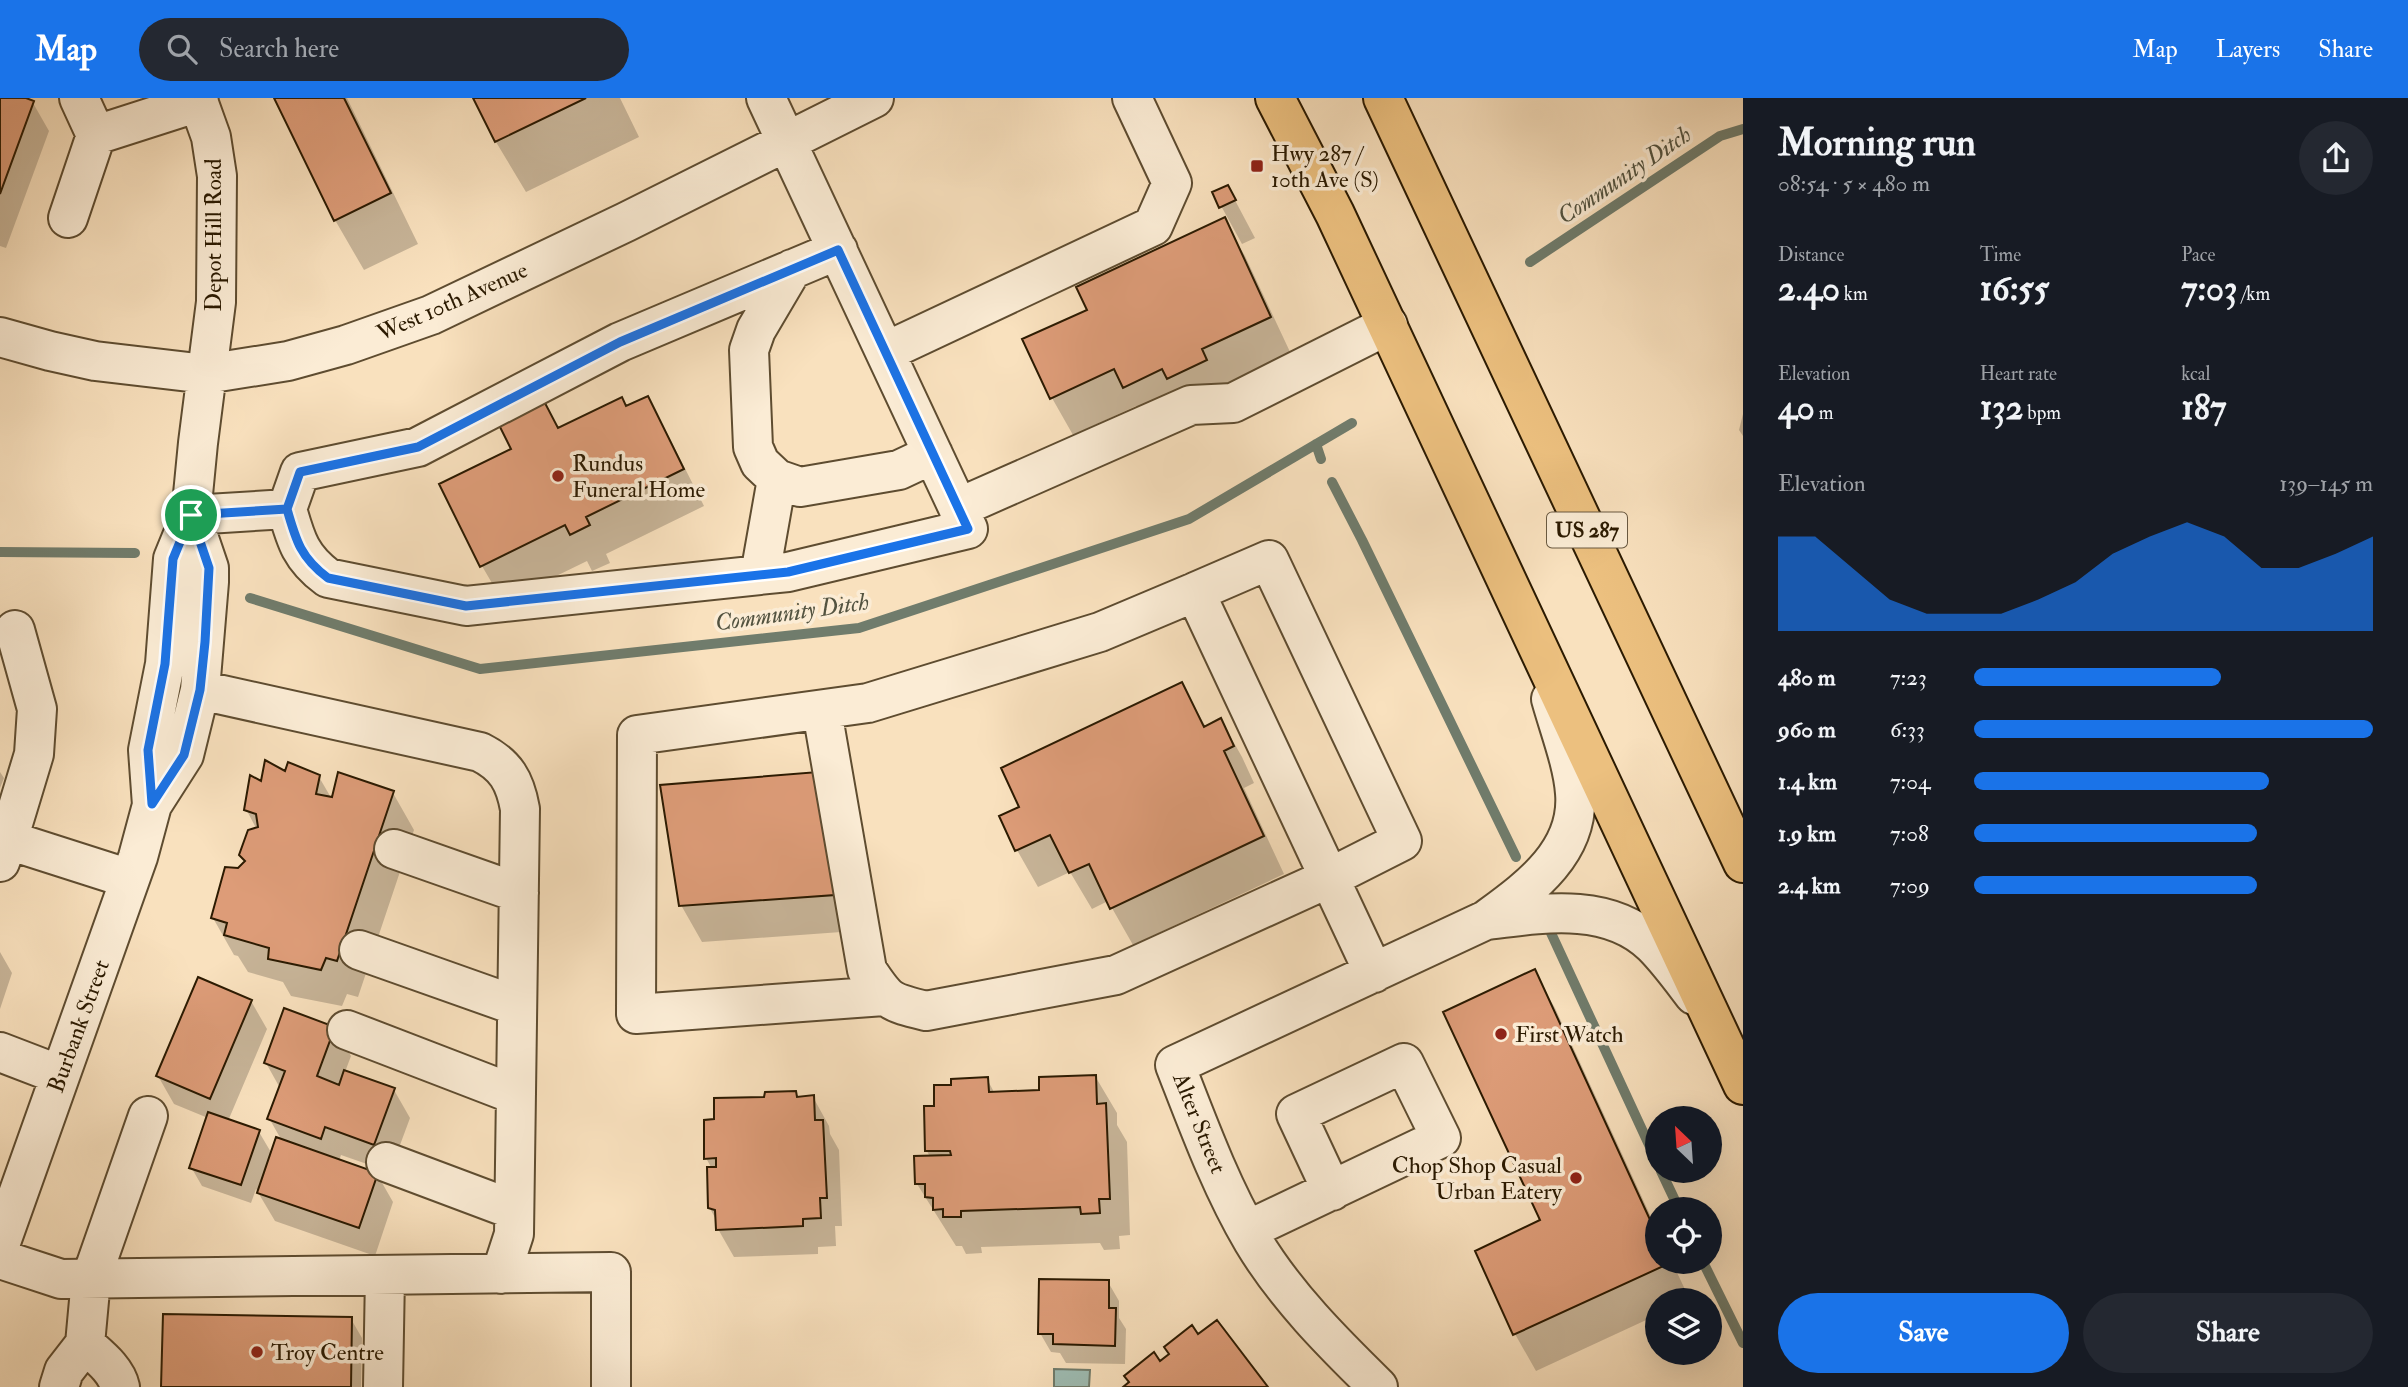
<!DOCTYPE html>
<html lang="en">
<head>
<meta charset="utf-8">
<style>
	:root { --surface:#171b24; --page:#242831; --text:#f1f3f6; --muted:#9ea1a6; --accent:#1a73e8 }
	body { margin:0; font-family:"IM FELL Double Pica",serif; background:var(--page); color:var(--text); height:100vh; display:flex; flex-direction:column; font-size:26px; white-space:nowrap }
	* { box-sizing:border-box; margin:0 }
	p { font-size:23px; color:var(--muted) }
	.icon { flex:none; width:38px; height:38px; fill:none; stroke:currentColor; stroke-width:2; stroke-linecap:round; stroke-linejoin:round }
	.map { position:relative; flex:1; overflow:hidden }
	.sheet { display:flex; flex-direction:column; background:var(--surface); width:665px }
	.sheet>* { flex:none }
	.needle { width:46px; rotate:335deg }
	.controls { position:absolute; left:1645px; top:1008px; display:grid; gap:14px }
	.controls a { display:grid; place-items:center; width:77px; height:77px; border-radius:50%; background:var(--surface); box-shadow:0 7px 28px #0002; font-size:35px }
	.pin { position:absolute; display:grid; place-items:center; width:60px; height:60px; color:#fff; margin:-30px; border:4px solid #fff; border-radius:50%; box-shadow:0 2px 7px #0007 }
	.round { display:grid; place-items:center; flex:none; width:74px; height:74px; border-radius:37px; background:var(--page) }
	.overview { display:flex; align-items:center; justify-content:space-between; height:119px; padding:0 35px }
	h1 { font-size:38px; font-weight:700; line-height:52px }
	.stats { display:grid; grid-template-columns:repeat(3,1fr); gap:10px; height:119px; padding:7px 35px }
	.stats div { display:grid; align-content:center }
	.stats b { font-size:35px; font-weight:700 }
	.stats small { font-size:19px; font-weight:400 }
	.stats p { font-size:19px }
	.chart { height:196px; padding:14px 35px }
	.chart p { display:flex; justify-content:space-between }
	.chart svg { width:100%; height:126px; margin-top:7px; fill:var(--accent); opacity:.7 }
	.action { display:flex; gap:14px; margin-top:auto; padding:14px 35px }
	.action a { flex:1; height:80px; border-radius:42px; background:var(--accent); color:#fff; font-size:28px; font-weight:700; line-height:80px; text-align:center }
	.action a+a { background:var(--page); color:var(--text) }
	ul { padding:0 35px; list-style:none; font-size:23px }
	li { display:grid; grid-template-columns:112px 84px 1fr; align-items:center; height:52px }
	li i { height:18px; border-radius:9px; background:var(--accent) }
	header { display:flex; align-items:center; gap:42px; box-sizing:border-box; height:98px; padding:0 35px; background:var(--accent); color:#fff }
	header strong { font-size:33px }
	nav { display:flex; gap:38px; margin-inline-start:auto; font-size:24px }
	.search { width:490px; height:63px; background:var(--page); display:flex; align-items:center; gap:18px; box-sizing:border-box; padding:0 24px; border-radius:38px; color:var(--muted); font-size:26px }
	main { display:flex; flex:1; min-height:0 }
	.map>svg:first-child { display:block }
	.water { fill:#9ebdb4; stroke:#707c6c; stroke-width:2 }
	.shadow { fill:#0003 }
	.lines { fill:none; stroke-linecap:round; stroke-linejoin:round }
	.stream { stroke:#707c6c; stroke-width:10 }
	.building { fill:#dd9c78; stroke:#2b1a01; stroke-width:2 }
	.minor-casing { stroke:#5e4c30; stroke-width:42 }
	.major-casing { stroke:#2b1a01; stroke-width:42 }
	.minor { stroke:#fbecd5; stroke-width:38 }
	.major { stroke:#ecc07f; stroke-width:38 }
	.route-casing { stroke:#fff; stroke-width:14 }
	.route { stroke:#1a73e8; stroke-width:9 }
	.poi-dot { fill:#8f2418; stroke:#fbecd5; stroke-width:2.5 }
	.labels { text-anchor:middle; stroke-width:7; stroke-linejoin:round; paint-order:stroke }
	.shield { fill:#fbecd5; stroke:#695941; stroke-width:2 }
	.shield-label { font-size:21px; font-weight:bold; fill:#2b1a01 }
	.poi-label { font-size:23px; fill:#2b1a01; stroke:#fbecd5; text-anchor:start }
	.street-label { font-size:23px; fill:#2b1a01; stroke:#fbecd5 }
	.water-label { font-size:24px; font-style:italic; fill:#535340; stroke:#fbecd5 }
</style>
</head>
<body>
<header>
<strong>Map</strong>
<div class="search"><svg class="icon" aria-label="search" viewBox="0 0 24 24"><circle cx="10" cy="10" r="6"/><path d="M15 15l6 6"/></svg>Search here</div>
<nav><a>Map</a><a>Layers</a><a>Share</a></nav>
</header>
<main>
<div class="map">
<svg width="1743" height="1289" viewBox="0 0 1743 1289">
	<rect width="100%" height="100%" fill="#f9e1be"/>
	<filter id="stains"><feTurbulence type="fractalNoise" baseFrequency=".00286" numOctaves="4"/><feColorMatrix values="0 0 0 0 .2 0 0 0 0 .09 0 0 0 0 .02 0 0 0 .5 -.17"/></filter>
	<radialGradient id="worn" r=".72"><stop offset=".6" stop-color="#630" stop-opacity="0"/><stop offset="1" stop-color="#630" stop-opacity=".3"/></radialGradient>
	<path class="water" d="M1054,1271L1090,1272L1089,1289H1054Z"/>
	<path class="shadow" d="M0,0H21L33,5L49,33L6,150L0,148Z
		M276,0H347L418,146L364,172L335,122Z
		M475,0H620L639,39L526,94L496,44Z
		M1228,89L1255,140L1242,146L1214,95Z
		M1224,122L1245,158L1291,256L1146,326L1136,308L1073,337L1052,300L1025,242L1090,213Z
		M647,300L668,337L704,408L606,456L610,465L592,473L587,463L503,504L482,468L559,332L626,310Z
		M1743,316V338L1739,332Z
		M1182,587L1206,629L1221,622L1242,659L1254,685L1244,690L1284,776L1133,847L1108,803L1092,811L1070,774L1038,789L1017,752L1021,710Z
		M0,674L4,680L0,690Z
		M286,675L319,679L333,703L393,695L414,732L358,899L347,896L342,908L291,898L283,884L248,874L238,858L234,857L213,820L239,772L246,765L241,757L257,732L246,711L263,685Z
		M817,676L855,833L702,844L681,807Z
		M0,854L12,875L0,911Z
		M1534,874L1555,910L1657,1132V1164H1672L1690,1202H1657V1217L1536,1273L1515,1236L1542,1123Z
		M251,903L267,931L228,1023L259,1034L272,1056L282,1043L269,1020L280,990L266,965L334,930L351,958L345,974L394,992L410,1020L390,1074L341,1057L339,1063L377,1076L393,1104L375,1158L275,1123L256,1091L251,1105L202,1088L191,1069L208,1020L174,1006L158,978Z
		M1095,978L1117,1015V1027L1127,1044L1130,1137L1119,1138L1120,1151L1104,1152L1100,1145L981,1149L982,1155L966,1156L962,1148H956L917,1086L930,1059L927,1053L926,1010H936L953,988L987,981L995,996L1041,994Z
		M795,994L799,1000L813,999L829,1028L830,1036L839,1052L842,1128H835L836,1148L818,1149V1156L734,1159L718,1131L717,1123L709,1109L712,1071L706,1060L716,1023L765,1001Z
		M1108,1184L1119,1203V1220L1126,1231L1125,1266L1066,1265L1060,1255L1051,1254L1040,1235Z
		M351,1221L362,1240L361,1289H163Z"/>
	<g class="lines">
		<path class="stream" d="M1530,164L1720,38L1743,31
			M1316,346L1321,361
			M1332,384L1362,442L1516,759
			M0,454L135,455
			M250,500L480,571L859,530L1189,421L1352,325
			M1551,835L1657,1064
			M1661,1073L1679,1111
			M1703,1164L1743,1245"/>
	</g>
	<path class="building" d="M0,0H26L34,3L0,96Z
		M274,0H344L391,95L334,123Z
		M473,0H586L495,44Z
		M1228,87L1236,102L1219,110L1212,94Z
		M1225,119L1271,219L1202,251L1207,262L1167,281L1162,271L1123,290L1114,271L1050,301L1022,241L1087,212L1076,189Z
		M648,298L684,371L586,419L590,427L570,437L565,427L480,469L439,386L511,351L499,327L545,305L558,330L622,299L626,308Z
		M1182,584L1204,629L1221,620L1234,648L1224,653L1264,738L1110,811L1089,766L1069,775L1050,737L1015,753L999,718L1019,709L1001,670Z
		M265,662L285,673L288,664L320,677L316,696L332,699L338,674L394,693L337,863L326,860L321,872L268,861L269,850L224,837L227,825L211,820L225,769L238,770L245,763L239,757L248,732L258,729L256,716L244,712L250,677L261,683Z
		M818,674L835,797L679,808L660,687Z
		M1535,871L1657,1137V1164L1670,1165L1513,1237L1475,1153L1540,1122L1443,914Z
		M198,879L252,902L210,1001L156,978Z
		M284,910L335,929L317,978L339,987L344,972L395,990L374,1047L325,1029L321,1041L267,1021L285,973L264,965Z
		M1096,977L1097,1006L1106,1005L1110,1101H1099L1100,1115L1081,1116L1080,1109L961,1113V1119H943V1111L933,1112V1100L925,1099V1086H915L914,1058L951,1057L950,1053H925L924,1008H934V987H951V981L988,979L989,994L1039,992V979Z
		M796,993L797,999L814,997L815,1022H823L827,1100H820L821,1120L803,1121V1128L716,1132L715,1112L708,1110L707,1069H716V1060L704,1061V1022L714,1021V1000L764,999L765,994Z
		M208,1014L260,1032L241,1087L189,1070Z
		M276,1039L378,1075L359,1130L257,1095Z
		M1039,1181L1109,1182V1210H1116L1115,1248L1053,1246V1236H1038Z
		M163,1216L352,1219L351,1289H161Z
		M1217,1222L1268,1289H1123L1129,1284L1124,1278L1154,1254L1160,1263L1169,1256L1164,1249L1192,1227L1198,1236Z"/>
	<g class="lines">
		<defs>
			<path id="minor" d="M79,0L96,37L199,4
				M68,120L96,37
				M792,171L756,232L749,252L753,349L760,365L777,381L800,389L899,372L933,356
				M0,239L50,253L95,263L206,276L288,263L346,247L431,217L626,124L874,0
				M885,254L1153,128L1172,85L1132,0
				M958,410L1191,307L1233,305L1388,227
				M287,411L300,374L418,349L620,244L838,152
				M191,417L287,411C296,443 301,460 328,480L466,508L788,474L968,431L766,0
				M760,477L777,381
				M200,592L480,654C506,667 515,683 520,711L514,1136L501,1176
				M822,613L867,872C888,904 889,904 926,913L1116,877L1329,780L1402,743L1269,462L1195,494
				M152,707L148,652L165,566L173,461L191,417L198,345L216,204L217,78L211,39L197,0
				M8,742L34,656L37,611L15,532
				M394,751L519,795
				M0,764L8,742L130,781
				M1488,822C1543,815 1609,804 1653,847C1668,862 1681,880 1694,897
				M359,852L517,908
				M884,898L636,916L637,637L868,605L1100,534L1195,494L1374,875
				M347,932L516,997
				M0,954L60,977
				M386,1064L514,1112
				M1248,1132L1441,1040L1404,965L1296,1016L1332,1093
				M0,1147L138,759L152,707L184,657L200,592L209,484V470L191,417
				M0,1161L61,1181L611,1174V1289
				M85,1246C98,1258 116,1271 120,1289
				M59,1289L64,1273L85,1246L91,1181L148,1018
				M383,1289L385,1177
				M1378,1289C1332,1244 1286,1198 1253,1143C1221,1089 1198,1026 1175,967L1486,822C1528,791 1580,755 1575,695C1573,666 1559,630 1551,601"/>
			<path id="major" d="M1275,0L1335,116L1743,987
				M1383,0L1743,765"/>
		</defs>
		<use href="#minor" class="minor-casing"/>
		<use href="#major" class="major-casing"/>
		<use href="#minor" class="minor"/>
		<use href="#major" class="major"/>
	</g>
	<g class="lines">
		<defs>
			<path id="route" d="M191,417L173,461L165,566L148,652L152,706L184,657L200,592L205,544L209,470L191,417L287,411C296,443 301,460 328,480L466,508L788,474L968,431L838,152L620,244L418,349L300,374L287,411L191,417"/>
		</defs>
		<use href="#route" class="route-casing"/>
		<use href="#route" class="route"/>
	</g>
	<g class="poi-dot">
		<rect x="1250" y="61" width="14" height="14" rx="3.5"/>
		<circle cx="558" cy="378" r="7"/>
		<circle cx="1501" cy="936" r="7"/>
		<circle cx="1576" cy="1080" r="7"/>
		<circle cx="257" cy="1254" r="7"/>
	</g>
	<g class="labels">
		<rect class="shield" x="1547" y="414.5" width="80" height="35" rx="5"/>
		<g class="shield-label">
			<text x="1587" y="439">US 287</text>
		</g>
		<g class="poi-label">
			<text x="1271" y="63">Hwy 287 /<tspan x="1271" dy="26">10th Ave (S)</tspan></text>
			<text x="572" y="373">Rundus<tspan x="572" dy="26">Funeral Home</tspan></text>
			<text x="1515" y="944">First Watch</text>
			<text x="1562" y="1075" text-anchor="end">Chop Shop Casual<tspan x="1562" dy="26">Urban Eatery</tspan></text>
			<text x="271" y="1262">Troy Centre</text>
		</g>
		<g class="street-label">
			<text transform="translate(213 137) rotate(-90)" y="8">Depot Hill Road</text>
			<text transform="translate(452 203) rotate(-24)" y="8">West 10th Avenue</text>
			<text transform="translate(78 928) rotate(-70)" y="8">Burbank Street</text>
			<text transform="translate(1200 1025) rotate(68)" y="8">Alter Street</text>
		</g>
		<g class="water-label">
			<text transform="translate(1624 77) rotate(-34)" y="8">Community Ditch</text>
			<text transform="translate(792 514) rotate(-8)" y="8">Community Ditch</text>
		</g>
	</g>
	<rect width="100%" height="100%" filter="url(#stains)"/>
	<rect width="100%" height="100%" fill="url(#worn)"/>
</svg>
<div class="controls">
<a><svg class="needle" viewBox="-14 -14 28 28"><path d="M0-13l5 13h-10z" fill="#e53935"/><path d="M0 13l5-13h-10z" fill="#9ea1a6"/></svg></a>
<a><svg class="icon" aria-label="locate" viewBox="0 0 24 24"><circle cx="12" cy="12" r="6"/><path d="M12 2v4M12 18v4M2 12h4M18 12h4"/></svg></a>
<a><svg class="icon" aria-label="layers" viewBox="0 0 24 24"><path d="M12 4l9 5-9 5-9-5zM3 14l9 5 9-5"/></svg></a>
</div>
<div class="pin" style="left:191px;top:417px;background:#1e9e55"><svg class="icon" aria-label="arrive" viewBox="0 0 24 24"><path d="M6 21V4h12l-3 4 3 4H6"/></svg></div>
</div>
<section class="sheet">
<div class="overview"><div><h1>Morning run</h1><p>08:54 · 5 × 480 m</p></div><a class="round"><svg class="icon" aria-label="share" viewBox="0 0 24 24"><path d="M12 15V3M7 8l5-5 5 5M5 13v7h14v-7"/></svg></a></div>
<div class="stats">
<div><p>Distance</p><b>2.40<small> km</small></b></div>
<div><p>Time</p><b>16:55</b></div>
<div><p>Pace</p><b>7:03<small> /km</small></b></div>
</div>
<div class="stats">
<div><p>Elevation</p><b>40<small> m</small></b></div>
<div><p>Heart rate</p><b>132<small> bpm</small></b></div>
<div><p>kcal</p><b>187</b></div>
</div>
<div class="chart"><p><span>Elevation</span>139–145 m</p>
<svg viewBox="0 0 160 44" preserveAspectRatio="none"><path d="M0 44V11L10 11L20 22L30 33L40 38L50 38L60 38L70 33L80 27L90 17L100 11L110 6L120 11L130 22L140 22L150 17L160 11V44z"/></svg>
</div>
<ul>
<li><b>480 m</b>7:23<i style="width:62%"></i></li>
<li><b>960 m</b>6:33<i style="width:100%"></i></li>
<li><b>1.4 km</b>7:04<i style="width:74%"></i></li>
<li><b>1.9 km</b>7:08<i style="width:71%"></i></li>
<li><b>2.4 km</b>7:09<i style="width:71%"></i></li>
</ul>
<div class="action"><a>Save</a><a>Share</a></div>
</section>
</main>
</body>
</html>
